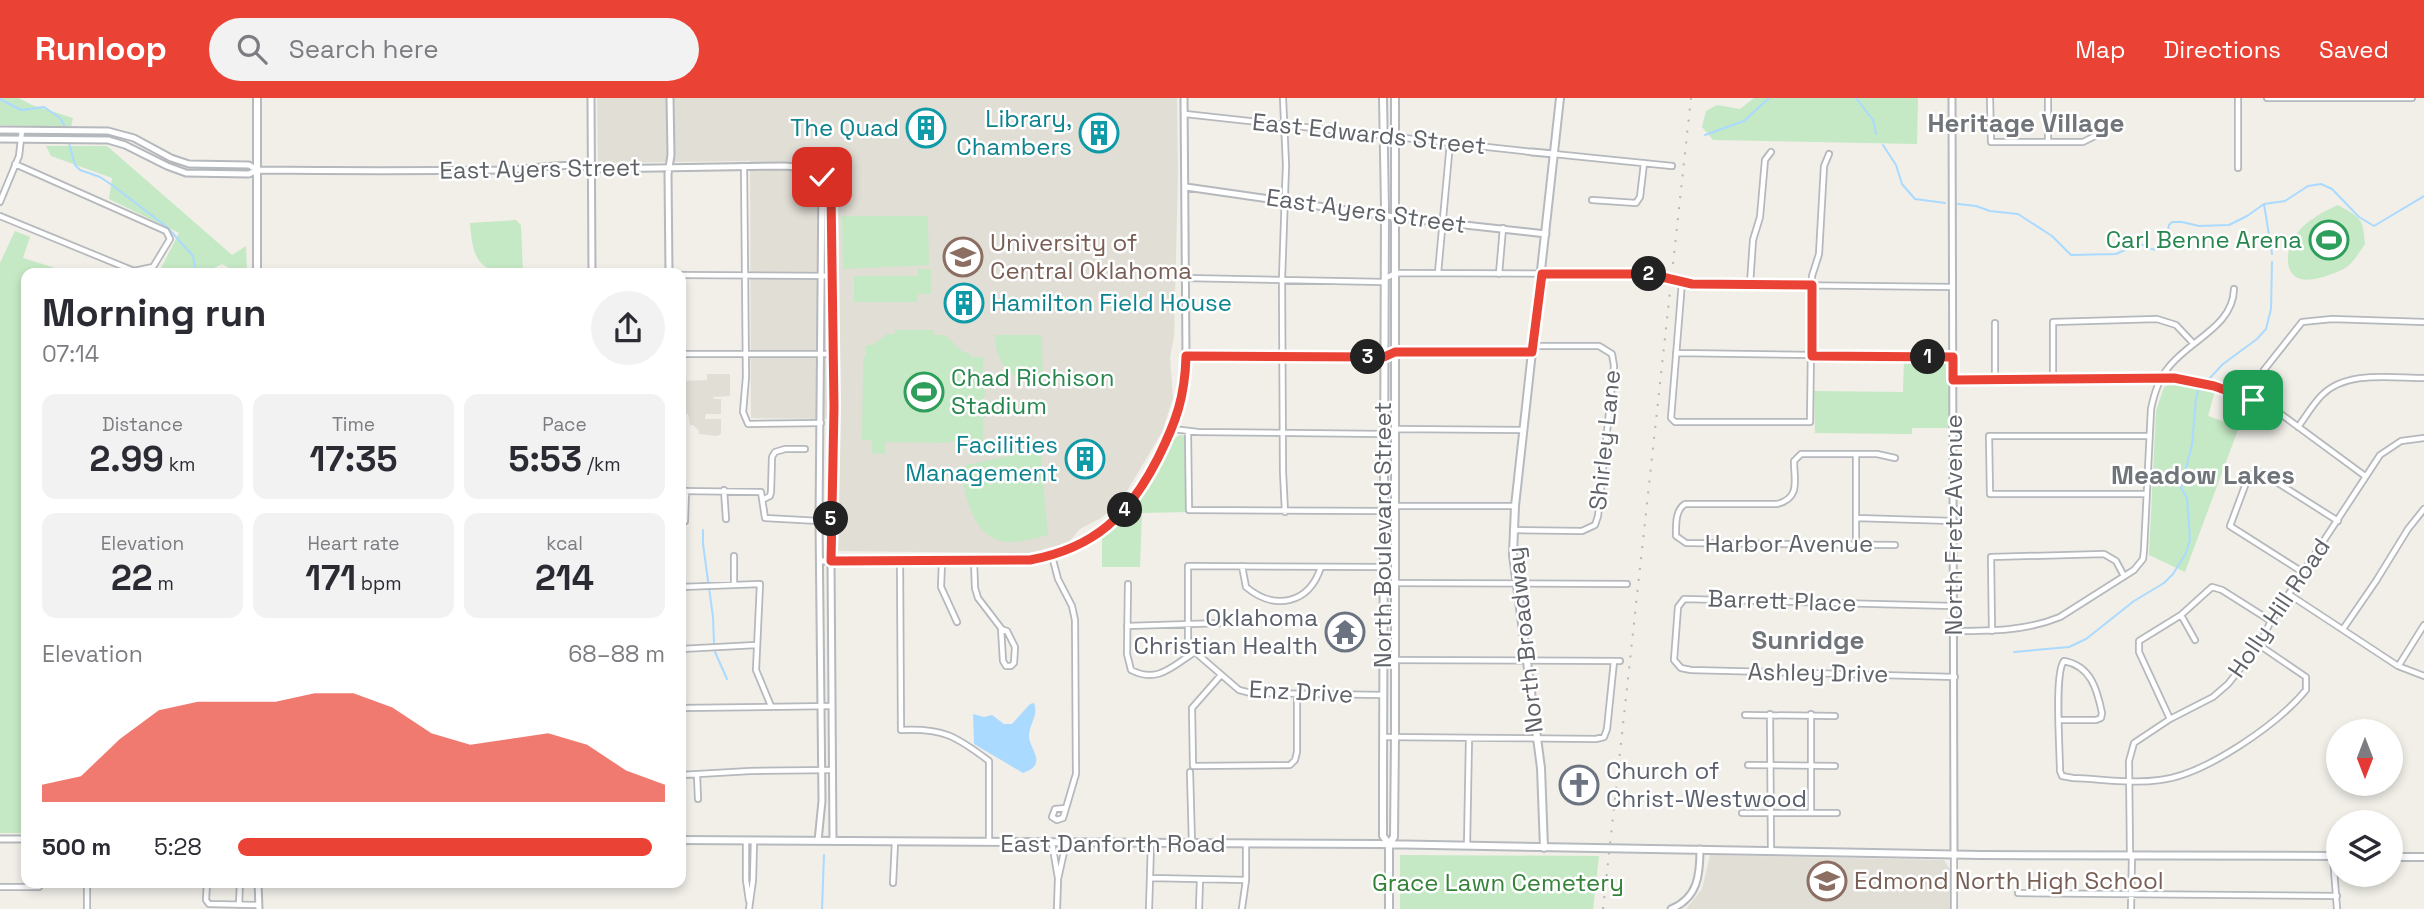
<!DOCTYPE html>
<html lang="en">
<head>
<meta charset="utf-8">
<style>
	:root { --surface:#fff; --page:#f2f2f3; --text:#2b2b33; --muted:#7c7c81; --accent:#ea4335 }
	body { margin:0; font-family:"Space Grotesk",sans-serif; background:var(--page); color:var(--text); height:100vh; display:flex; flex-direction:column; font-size:26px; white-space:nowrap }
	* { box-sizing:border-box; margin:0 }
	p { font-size:23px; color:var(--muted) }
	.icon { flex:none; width:38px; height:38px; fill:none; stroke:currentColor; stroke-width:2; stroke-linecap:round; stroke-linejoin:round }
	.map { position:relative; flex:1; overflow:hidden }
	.drawer { position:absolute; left:21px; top:170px; width:665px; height:620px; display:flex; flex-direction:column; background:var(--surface); border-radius:14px; box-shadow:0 4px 10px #0003 }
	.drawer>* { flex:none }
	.needle { width:46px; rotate:180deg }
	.buttons { position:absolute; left:2326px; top:621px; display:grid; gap:14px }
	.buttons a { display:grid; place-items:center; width:77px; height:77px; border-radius:50%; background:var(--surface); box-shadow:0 4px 10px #0003; font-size:35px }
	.pin { position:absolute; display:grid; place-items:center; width:60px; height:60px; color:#fff; margin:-30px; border-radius:14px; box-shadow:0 4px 10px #0006 }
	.km { position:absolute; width:35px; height:35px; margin:-18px; border-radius:50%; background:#222; color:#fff; font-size:19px; line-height:35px; text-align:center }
	.round { display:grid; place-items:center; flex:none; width:74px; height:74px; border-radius:37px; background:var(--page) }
	.overview { display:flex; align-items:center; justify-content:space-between; height:119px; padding:0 21px }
	h1 { font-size:38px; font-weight:700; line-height:52px }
	.figures { display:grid; grid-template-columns:repeat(3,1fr); gap:10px; height:119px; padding:7px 21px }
	.figures div { display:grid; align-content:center; border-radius:14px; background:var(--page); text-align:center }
	.figures b { font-size:35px; font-weight:700 }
	.figures small { font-size:19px; font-weight:400 }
	.figures p { font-size:19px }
	.chart { height:196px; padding:14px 21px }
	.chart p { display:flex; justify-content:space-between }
	.chart svg { width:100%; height:126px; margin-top:7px; fill:var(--accent); opacity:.7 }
	ul { padding:0 21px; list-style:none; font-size:23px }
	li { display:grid; grid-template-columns:112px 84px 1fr; align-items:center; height:52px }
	li i { height:18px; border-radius:9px; background:var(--accent) }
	header { display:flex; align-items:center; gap:42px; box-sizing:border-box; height:98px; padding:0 35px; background:var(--accent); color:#fff }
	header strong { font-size:33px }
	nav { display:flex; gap:38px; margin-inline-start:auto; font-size:24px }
	.search { width:490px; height:63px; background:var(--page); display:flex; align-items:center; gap:18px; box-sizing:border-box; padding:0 24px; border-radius:38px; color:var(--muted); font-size:26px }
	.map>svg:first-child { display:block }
	.education { fill:#e1ded6 }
	.green { fill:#c5e8c5 }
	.water { fill:#aadaff }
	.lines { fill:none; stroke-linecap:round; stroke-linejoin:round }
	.stream { stroke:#aadaff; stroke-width:2 }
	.minor-casing { stroke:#b5b8bc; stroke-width:8 }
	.tertiary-casing { stroke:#b5b8bc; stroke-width:9 }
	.secondary-casing { stroke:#b6babf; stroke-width:10 }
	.minor { stroke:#fff; stroke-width:4.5 }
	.tertiary { stroke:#fff; stroke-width:5 }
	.secondary { stroke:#fff; stroke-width:6 }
	.rail { stroke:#b6b7b8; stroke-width:2; stroke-dasharray:2 9; stroke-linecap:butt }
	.route-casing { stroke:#fff; stroke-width:14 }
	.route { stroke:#ea4335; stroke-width:9 }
	.labels { text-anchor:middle; stroke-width:5; stroke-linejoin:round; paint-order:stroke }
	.culture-label { font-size:24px; fill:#0d838f; stroke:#fff; text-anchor:end }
	.street-label { font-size:24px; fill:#5f6368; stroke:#fff }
	.leisure-label { font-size:24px; fill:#27864d; stroke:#fff; text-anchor:end }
	.education-label { font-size:24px; fill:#785e54; stroke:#fff; text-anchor:start }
	.worship-label { font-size:24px; fill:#5b616d; stroke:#fff; text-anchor:end }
	.park-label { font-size:24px; fill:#348238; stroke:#fff }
	.neighbourhood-label { font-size:26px; font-weight:bold; fill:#70757a; stroke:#fff }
</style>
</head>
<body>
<header>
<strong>Runloop</strong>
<div class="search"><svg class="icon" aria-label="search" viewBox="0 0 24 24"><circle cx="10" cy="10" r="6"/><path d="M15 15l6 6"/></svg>Search here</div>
<nav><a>Map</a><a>Directions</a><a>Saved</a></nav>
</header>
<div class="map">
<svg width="2424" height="811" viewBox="0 0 2424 811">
	<rect width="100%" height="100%" fill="#f1efe8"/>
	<path class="education" d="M597,0H1177L1178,79L1174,239L1170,259L1173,300L1162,334L1127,393L1113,410L1101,420L1080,431L1068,445L1029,455L836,453L837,321L751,320L750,63L598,65Z
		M707,276H730V298L713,299L714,301H721V316H706L705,319V321H721V336L717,338L699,336V333L693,327H690L688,316H681V283L707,282Z
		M1710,757L1944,762L1950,771V811H1686L1702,791Z"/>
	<path class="green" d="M0,0H19L32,7L73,20L71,29L0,27Z
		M1754,0H1918L1917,46L1713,42L1702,29L1706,13L1717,7L1740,11Z
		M46,48H107L232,157L246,148L247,175H238L222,166L210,172L211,175H140L159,174L179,135L109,101L112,80L51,58Z
		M2338,107C2360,120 2363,119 2365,146C2360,153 2355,162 2348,168C2338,175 2308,187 2296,179C2289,174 2288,168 2288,160C2288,133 2317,116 2338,107Z
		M842,118H928L929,167L843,171Z
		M516,122L521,127L523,175C481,175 473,167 470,125Z
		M15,133L30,139L23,160L71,175H26V735H0V165Z
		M918,171H931V196H918L917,204H854V178H918Z
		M895,232H934V237H945L963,254L970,255V259H983V291L986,292V298H984L983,343L960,342L943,345L886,344L885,356L872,355V342H862L863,259H866V247H873L887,236H895Z
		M995,237H1040L1042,239L1043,285C1013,286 995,266 995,237Z
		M1904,261L1943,262L1948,264L1950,330H1912V336L1815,335L1814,293L1903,294Z
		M2170,286L2215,293L2208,318L2239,329L2185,474L2149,457L2156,313L2164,289Z
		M1180,337L1184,338L1187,343V414L1142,415L1140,469H1102V440C1139,411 1153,380 1175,340Z
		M1034,353L1041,358L1048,437C1036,440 1022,444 1010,444C974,444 964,399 962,372L966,367Z
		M1400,757L1599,758L1593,811H1400Z"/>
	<path class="water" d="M1034,605C1039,618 1029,626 1029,638C1029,651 1049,666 1023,675L974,646L973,616L984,619L992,617L1004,626H1012L1030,606Z"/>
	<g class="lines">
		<path class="stream" d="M1856,0L1873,22L1876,36
			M0,1L21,12L44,9L60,20L64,27
			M1705,37L1744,23L1769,0
			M69,45L75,67L80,72L100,79L112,87L167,129L193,158L196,175
			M1883,47L1896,67L1902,86L1915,101L1945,105
			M1958,106L1976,108L1990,113L2018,116L2052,138L2071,157L2116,156L2139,146C2152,148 2151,158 2165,145L2169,127L2172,124H2182L2199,128L2229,127L2247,118L2264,106L2285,103L2308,88L2321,86L2332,91L2359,119L2374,128L2424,98
			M2264,106L2272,156
			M2208,282L2223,266L2257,241L2266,231L2271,211L2272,164
			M703,432V446L713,519L714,545
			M715,554L727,581
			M2014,554L2069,549L2086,541L2134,503L2164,485L2173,476L2186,455L2190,442L2187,400L2181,390L2192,347L2196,300L2199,291
			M822,811L824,757"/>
		<defs>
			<path id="minor" d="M1283,0L1286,67L1282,181L1283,374L1285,414
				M1990,0L1991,44H2048
				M2048,0V44H2083L2095,38
				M2267,0H2412
				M1185,16L1532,54
				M1554,56L1672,68
				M744,68L746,279L743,314L748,326L821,325
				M2238,70V0
				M1592,102L1636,105L1640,99L1644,65
				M0,104L19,58L22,32
				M0,118L134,173L153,169L170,141L166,133L15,66
				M1438,175L1450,45
				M1499,176L1503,130
				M681,177L833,178
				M1185,180L1384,184L1386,180L1396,175L1626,176L1659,177L1691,186L1953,189
				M1682,184L1671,320L1675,324H1810L1812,178L1819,156L1824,68L1829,56
				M1750,186L1753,142L1760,119L1765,62L1771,54
				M1676,255L1953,259
				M681,256H833
				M1186,258L1383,259L1395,254H1532
				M2053,281V224L2157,221L2176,227L2193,245
				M1953,282C1994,282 2035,282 2076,281C2144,280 2212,276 2274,311L2365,378
				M1995,282V225
				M2253,302L2264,272L2302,224L2332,221L2424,224
				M2298,329C2306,318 2313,306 2322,297C2347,272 2392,280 2424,280
				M1173,331L1198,334L1383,336L1395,331L1524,332
				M1188,334L1189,412L1382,413L1395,408H1515
				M1856,357V446
				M1895,360L1877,356H1801L1794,363C1794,382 1801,400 1777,406H1685C1675,412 1676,428 1676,438L1686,445L1895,447
				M724,392L726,421
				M681,393L761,394L765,420L819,423
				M2146,396H1990L1989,338H2149
				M764,401L770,398L771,394L772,359L775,354L785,351H805
				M1856,420L1953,423
				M685,423L686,393
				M1513,432L1582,433L1595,427L1598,418L1614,268L1612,256L1599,248H1533
				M734,458V487
				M1052,458L1058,481L1072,508L1075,522L1076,676L1066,710L1055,711L1052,719L1057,722L1063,720L1066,710
				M900,463L901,632C943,630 956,638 989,663V744
				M942,463L941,489L957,524
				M974,463L975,490L978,500L1001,530L1003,563L1006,568H1011L1014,565L1015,549L1007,533L1001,531
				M1242,468L1246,489C1275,513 1309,506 1321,469
				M2304,475L2230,428L2249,377L2259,374L2267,378L2338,423
				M1383,485L1627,486
				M1128,486L1127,556L1131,572C1158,586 1172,568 1195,554
				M681,489L760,486L756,572L771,608
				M2290,497L2398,568L2424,578
				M1953,508L1684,501L1678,509L1674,562L1681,570L1691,572L1955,579
				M2181,517L2195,542
				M1127,528L1223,525
				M2343,531L2376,483L2408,431L2424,411
				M1954,533C1991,533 2026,533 2060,519L2134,472L2143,461L2144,452L2151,311C2154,296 2158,282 2168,270C2189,242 2233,229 2234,191
				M1992,533L1991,459L2104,456L2116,463L2124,478
				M681,551L756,547
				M1384,562L1620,563
				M2399,567L2424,527
				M1221,577L1192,610L1193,668L1290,667L1295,662L1297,654V596
				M1383,597L1251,595L1239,592L1195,554L1188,545V468L1383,469
				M681,610L832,608
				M1770,616L1771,752
				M1811,616V715
				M1745,617L1835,618
				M2170,621L2139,554V543L2181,517L2212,489L2222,492L2271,523
				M2059,622H2096L2101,620L2102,615C2097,591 2091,568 2064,563C2054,574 2060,653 2060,673L2062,678L2073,680C2102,681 2132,686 2160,682C2205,677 2278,626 2306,592V579L2259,547
				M1383,639L1596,641L1604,639L1607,631L1614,563
				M1748,667L1835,668
				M1190,674L1192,746
				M681,677L750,673L832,672
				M697,677L698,701
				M1742,715H1837
				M746,742V782L749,803
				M1052,745L1058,780
				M1467,748L1469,640
				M1954,756V811
				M2130,756L2129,663L2134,645L2170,621L2213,599L2228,586L2259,547L2271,523L2380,357L2401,343L2424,340
				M2333,758L2337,811
				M1151,780L1246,782
				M87,784V811
				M207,784L206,802L209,806L259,807
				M893,785L895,744
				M0,789H39
				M2018,795L2337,798
				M239,807L240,784
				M1242,810L1246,782V746
				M749,811L753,782L754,743
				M1057,811L1058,781L1066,745
				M1149,811L1151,746
				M1199,811L1200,781
				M2131,811L2132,757"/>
			<path id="tertiary" d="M591,0L592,175
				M1952,0L1954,756
				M0,32L108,33L134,40L171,60L189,66L249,67L257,72
				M0,41L108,42L125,47L167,68L186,75L249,76L257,72C340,73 422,73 505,72C534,71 569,63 596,71L785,68L805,70L822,79
				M1532,54L1554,56
				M822,79L831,96L834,217L831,463L833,743
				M1186,89L1401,120L1546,136
				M669,175L668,76L671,57L670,0
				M820,463L1030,462C1095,450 1129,417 1158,360C1176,324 1185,299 1186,258L1184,0
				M0,741H26
				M818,743L822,703L819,423L822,79
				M258,784L259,811
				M1671,811C1698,800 1700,777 1700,751"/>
			<path id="secondary" d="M1383,0L1385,110L1383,675V738L1389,746
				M257,175V0
				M681,742L1378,746L1981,757L2338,758
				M1544,750L1541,670L1513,457L1515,408L1560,0
				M2390,759H2424
				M1389,811V746L1394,739L1395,639V0"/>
		</defs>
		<use href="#minor" class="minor-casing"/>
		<use href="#tertiary" class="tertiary-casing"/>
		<use href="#secondary" class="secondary-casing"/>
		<use href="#minor" class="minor"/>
		<use href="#tertiary" class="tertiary"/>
		<use href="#secondary" class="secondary"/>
		<path class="rail" d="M1603,811L1691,0"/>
	</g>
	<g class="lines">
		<defs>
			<path id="route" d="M822,79L831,96L834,309L831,463L1030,462C1095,450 1129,417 1158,360C1176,324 1185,299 1186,258L1384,259L1395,254H1532L1542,176H1649L1692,186L1812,187V258L1953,259V282L2174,280L2214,288L2253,302"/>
		</defs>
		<use href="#route" class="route-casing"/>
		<use href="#route" class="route"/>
	</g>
	<defs>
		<symbol id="building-ring" viewBox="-11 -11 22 22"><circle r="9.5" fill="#fff" stroke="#0f9aa8" stroke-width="1.5"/><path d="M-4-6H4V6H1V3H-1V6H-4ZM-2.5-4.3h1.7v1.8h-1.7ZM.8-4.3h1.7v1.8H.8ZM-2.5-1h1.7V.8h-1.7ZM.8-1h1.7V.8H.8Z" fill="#0f9aa8"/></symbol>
		<symbol id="stadium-ring" viewBox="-11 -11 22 22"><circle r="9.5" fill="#fff" stroke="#2e9e5b" stroke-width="1.5"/><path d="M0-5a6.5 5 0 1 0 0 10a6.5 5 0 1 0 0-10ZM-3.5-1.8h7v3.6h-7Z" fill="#2e9e5b"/></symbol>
		<symbol id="university-ring" viewBox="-11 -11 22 22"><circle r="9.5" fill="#fff" stroke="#8d6e63" stroke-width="1.5"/><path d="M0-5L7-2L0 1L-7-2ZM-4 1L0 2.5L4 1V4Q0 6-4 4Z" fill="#8d6e63"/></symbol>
		<symbol id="temple-ring" viewBox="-11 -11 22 22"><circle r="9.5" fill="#fff" stroke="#6b7280" stroke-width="1.5"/><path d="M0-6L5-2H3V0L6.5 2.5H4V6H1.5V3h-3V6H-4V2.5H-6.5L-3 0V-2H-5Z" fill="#6b7280"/></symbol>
		<symbol id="church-ring" viewBox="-11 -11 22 22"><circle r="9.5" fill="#fff" stroke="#6b7280" stroke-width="1.5"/><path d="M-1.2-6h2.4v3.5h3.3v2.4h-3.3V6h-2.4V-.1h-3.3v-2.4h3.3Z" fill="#6b7280"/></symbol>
		<symbol id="school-ring" viewBox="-11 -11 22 22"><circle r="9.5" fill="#fff" stroke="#8d6e63" stroke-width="1.5"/><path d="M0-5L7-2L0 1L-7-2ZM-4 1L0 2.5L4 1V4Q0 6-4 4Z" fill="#8d6e63"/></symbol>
	</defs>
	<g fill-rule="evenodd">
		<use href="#building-ring" x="904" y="8" width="44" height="44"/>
		<use href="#building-ring" x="1077" y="13" width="44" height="44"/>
		<use href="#stadium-ring" x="2307" y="120" width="44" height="44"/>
		<use href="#university-ring" x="941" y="137" width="44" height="44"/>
		<use href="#building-ring" x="942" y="183" width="44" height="44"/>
		<use href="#stadium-ring" x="902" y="272" width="44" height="44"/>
		<use href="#building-ring" x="1063" y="339" width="44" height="44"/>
		<use href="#temple-ring" x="1323" y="512" width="44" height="44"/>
		<use href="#church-ring" x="1557" y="665" width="44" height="44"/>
		<use href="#school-ring" x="1805" y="761" width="44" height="44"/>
	</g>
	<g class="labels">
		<g class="culture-label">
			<text x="1072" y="29">Library,<tspan x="1072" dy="28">Chambers</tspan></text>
			<text x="899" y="38">The Quad</text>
			<text x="991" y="213" text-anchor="start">Hamilton Field House</text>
			<text x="1058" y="355">Facilities<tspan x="1058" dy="28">Management</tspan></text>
		</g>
		<g class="street-label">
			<text transform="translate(1369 36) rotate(6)" y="8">East Edwards Street</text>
			<text transform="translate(540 71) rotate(-1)" y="8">East Ayers Street</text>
			<text transform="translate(1366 113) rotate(8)" y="8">East Ayers Street</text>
			<text transform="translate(1605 342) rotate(-84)" y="8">Shirley Lane</text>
			<text transform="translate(1954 427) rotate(-90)" y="8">North Fretz Avenue</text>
			<text transform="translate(1383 437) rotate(-90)" y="8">North Boulevard Street</text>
			<text x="1789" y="454">Harbor Avenue</text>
			<text transform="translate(1782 503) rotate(2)" y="8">Barrett Place</text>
			<text transform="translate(2279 510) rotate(-56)" y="8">Holly Hill Road</text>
			<text transform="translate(1525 542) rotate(-96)" y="8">North Broadway</text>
			<text transform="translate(1818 575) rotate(1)" y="8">Ashley Drive</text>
			<text transform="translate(1301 594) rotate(3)" y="8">Enz Drive</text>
			<text x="1113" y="754">East Danforth Road</text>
		</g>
		<g class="leisure-label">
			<text x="2302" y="150">Carl Benne Arena</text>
			<text x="951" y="288" text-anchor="start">Chad Richison<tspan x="951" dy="28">Stadium</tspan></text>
		</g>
		<g class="education-label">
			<text x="990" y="153">University of<tspan x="990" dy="28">Central Oklahoma</tspan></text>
			<text x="1854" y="791">Edmond North High School</text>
		</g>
		<g class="worship-label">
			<text x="1318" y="528">Oklahoma<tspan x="1318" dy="28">Christian Health</tspan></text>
			<text x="1606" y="681" text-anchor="start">Church of<tspan x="1606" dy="28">Christ-Westwood</tspan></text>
		</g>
		<g class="park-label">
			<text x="1498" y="793">Grace Lawn Cemetery</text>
		</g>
		<g class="neighbourhood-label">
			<text x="2026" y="34">Heritage Village</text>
			<text x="2203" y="386">Meadow Lakes</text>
			<text x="1808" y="551">Sunridge</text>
		</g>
	</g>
</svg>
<div class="buttons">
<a><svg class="needle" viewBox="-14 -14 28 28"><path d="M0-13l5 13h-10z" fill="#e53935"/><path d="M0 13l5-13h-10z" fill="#7c7c81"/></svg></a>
<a><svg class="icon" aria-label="layers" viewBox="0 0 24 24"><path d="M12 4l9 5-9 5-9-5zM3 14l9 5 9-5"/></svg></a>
</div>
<div class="pin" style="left:2253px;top:302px;background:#1e9e55"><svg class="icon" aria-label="arrive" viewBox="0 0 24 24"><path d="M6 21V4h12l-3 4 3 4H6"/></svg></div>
<div class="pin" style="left:822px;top:79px;background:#d93025"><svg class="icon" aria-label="check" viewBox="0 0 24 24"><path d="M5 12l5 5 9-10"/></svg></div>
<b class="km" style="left:1928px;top:259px">1</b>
<b class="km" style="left:1649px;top:176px">2</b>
<b class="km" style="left:1368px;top:259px">3</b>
<b class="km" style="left:1125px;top:412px">4</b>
<b class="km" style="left:831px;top:421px">5</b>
<section class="drawer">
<div class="overview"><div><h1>Morning run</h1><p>07:14</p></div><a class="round"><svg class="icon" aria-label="share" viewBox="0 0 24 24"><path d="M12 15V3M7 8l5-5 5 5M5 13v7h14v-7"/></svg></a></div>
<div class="figures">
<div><p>Distance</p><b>2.99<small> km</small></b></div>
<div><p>Time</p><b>17:35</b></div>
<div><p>Pace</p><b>5:53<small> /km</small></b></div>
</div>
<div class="figures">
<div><p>Elevation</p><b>22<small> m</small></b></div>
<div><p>Heart rate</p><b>171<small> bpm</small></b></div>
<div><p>kcal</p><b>214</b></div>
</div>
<div class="chart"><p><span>Elevation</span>68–88 m</p>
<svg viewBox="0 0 160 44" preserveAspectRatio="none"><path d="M0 44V38L10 35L20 22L30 12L40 9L50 9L60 9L70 6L80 6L90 11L100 20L110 24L120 22L130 20L140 24L150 33L160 38V44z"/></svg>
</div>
<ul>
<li><b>500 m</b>5:28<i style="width:97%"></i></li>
</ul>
</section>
</div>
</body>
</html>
